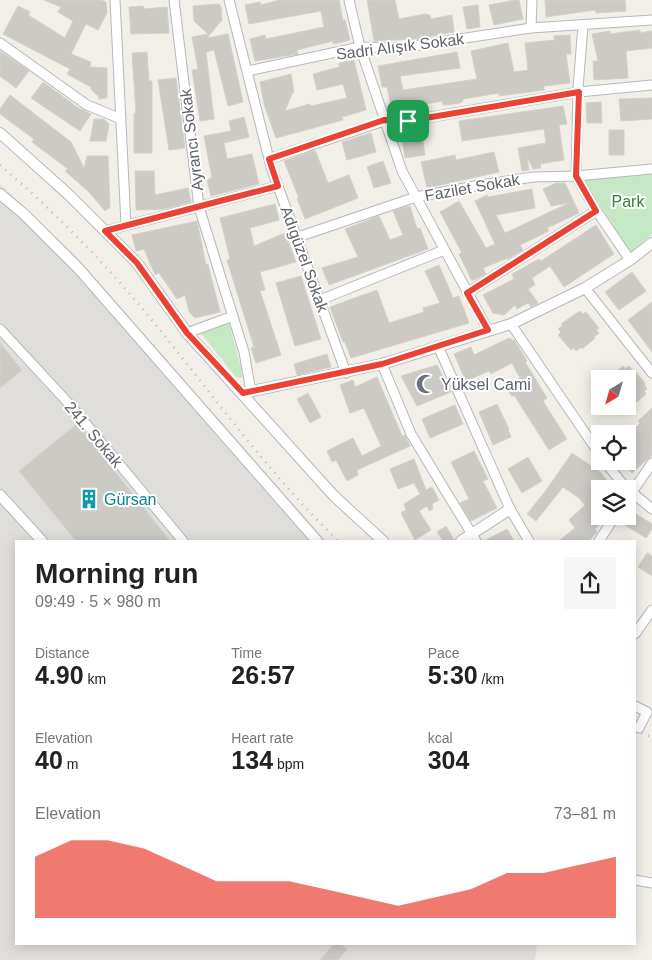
<!DOCTYPE html>
<html lang="en">
<head>
<meta charset="utf-8">
<style>
	:root { --surface:#fff; --page:#f6f6f6; --text:#222; --muted:#767676; --accent:#ea4335 }
	body { margin:0; font-family:Arial,sans-serif; background:var(--page); color:var(--text); height:100vh; display:flex; flex-direction:column; font-size:19px; white-space:nowrap }
	* { box-sizing:border-box; margin:0 }
	p { font-size:16px; color:var(--muted) }
	.icon { flex:none; width:28px; height:28px; fill:none; stroke:currentColor; stroke-width:2; stroke-linecap:round; stroke-linejoin:round }
	.map { position:relative; flex:1; overflow:hidden }
	.panel { position:absolute; left:15px; top:540px; width:621px; height:405px; display:flex; flex-direction:column; background:var(--surface); border-radius:0px; box-shadow:0 2px 12px #0003 }
	.panel>* { flex:none }
	.needle { width:32px; rotate:217deg }
	.tools { position:absolute; left:591px; top:370px; display:grid; gap:10px }
	.tools a { display:grid; place-items:center; width:45px; height:45px; border-radius:0px; background:var(--surface); box-shadow:0 2px 12px #0003; font-size:25px }
	.pin { position:absolute; display:grid; place-items:center; width:42px; height:42px; color:#fff; margin:-21px; border-radius:10px; box-shadow:0 2px 8px #0006 }
	.round { display:grid; place-items:center; flex:none; width:52px; height:52px; border-radius:0px; background:var(--page) }
	.summary { display:flex; align-items:center; justify-content:space-between; height:85px; padding:0 20px }
	h1 { font-size:28px; font-weight:600; line-height:38px }
	.figures { display:grid; grid-template-columns:repeat(3,1fr); gap:8px; height:85px; padding:5px 20px }
	.figures div { display:grid; align-content:center }
	.figures b { font-size:25px; font-weight:600 }
	.figures small { font-size:14px; font-weight:400 }
	.figures p { font-size:14px }
	.chart { height:140px; padding:10px 20px }
	.chart p { display:flex; justify-content:space-between }
	.chart svg { width:100%; height:90px; margin-top:5px; fill:var(--accent); opacity:.7 }
	.map>svg:first-child { display:block }
	.industrial { fill:#e0deda }
	.green { fill:#c5e8c5 }
	.building { fill:#cccac5; stroke:#d6d1c6 }
	.lines { fill:none; stroke-linecap:round; stroke-linejoin:round }
	.minor-casing { stroke:#b5b8bc; stroke-width:11 }
	.tertiary-casing { stroke:#b5b8bc; stroke-width:12 }
	.minor { stroke:#fff; stroke-width:9 }
	.tertiary { stroke:#fff; stroke-width:10 }
	.rail { stroke:#b6b7b8; stroke-width:2.5; stroke-dasharray:1 6; stroke-linecap:butt }
	.route-casing { stroke:#fff; stroke-width:10 }
	.route { stroke:#ea4335; stroke-width:6 }
	.labels { text-anchor:middle; stroke-width:4; stroke-linejoin:round; paint-order:stroke }
	.street-label { font-size:16px; fill:#5f6368; stroke:#fff }
	.park-label { font-size:16px; fill:#348238; stroke:#fff }
	.worship-label { font-size:16px; fill:#5b616d; stroke:#fff; text-anchor:start }
	.culture-label { font-size:16px; fill:#0d838f; stroke:#fff; text-anchor:start }
</style>
</head>
<body>
<div class="map">
<svg width="652" height="960" viewBox="0 0 652 960">
	<rect width="100%" height="100%" fill="#f1efe8"/>
	<path class="industrial" d="M0,184L75,255L326,541H16V944H537L535,960H0Z"/>
	<path class="green" d="M652,175V234L631,253L582,177Z
		M229,323L243,375L241,378L236,377L200,332Z"/>
	<path class="building" d="M44,0H101L106,2L107,13L98,30L86,24L71,54L91,62L90,67L107,68V98L99,99V97L91,89V87L67,74L70,69L3,34L18,6L30,12L28,15L65,38L73,21L58,12L61,7Z
		M279,0H339L343,21L345,20L350,40L333,44V41L297,50L298,54L255,61L250,39L265,35L266,39L324,27L321,11L249,24L245,5L260,2L261,5Z
		M367,0H395L399,19L425,14L430,15L431,19L452,15L454,32L416,39L374,41Z
		M515,0H519L523,19L494,25L489,5Z
		M545,0H625L626,11L596,13L595,10L546,17Z
		M219,4L221,7L222,20L207,38L228,34L243,102L228,106L214,50L206,52L214,119L200,121L192,70L198,69L192,37L208,34L194,21L193,6Z
		M478,5L480,27L467,29L463,7Z
		M143,6L144,9L167,7L169,33L131,34L129,7Z
		M640,30V33L652,31V48L626,51L628,78L594,80L593,61H598L592,34L610,31V34Z
		M570,35L571,54H566L570,83L544,86V90L499,96V93L463,99V101L460,103L446,105H443L442,101L392,111L387,87H382L378,66L457,52L460,68L400,76L403,90L477,79L471,51L508,43L514,72L528,70L525,43L555,40L554,36Z
		M0,51L29,71L16,88L0,76Z
		M147,52L149,81H152V153H134V113H136L132,53Z
		M354,60L366,110L342,117L343,120L276,138L264,104L260,82L291,74L294,92L292,94L285,111L310,104L311,106L347,98L343,84L317,90L313,74L339,67V63Z
		M176,78L185,148L169,150L158,80Z
		M43,82L77,107L91,114L80,131L31,98Z
		M10,95L71,142L84,168L87,156H108L110,207L105,211L88,191L65,171L68,169L32,142L34,139L0,114V109Z
		M652,98V119L621,121L619,99Z
		M601,102L602,123H587L586,103Z
		M563,106L567,124L559,125L564,160L540,164L541,168L533,169L527,156L529,170L522,171L518,148L546,143L544,129L462,141L459,121Z
		M244,117L249,137L224,143L227,159L252,154L259,184L211,196L207,180L212,178L204,136L231,131L229,121Z
		M94,119H104L109,124L106,141H90Z
		M421,128L425,155L405,158L401,131Z
		M609,130H624V155H609Z
		M371,133L376,152L347,160L342,142Z
		M315,150L328,183L349,175L358,198L305,219L297,198H299L284,161Z
		M494,152L499,172L427,188L421,162L455,155L456,160Z
		M383,161L391,183L374,188L367,167Z
		M135,171H154L155,195L188,188L191,202L165,209L136,210Z
		M556,183H565L579,213L547,228L549,231L520,245L523,250L508,259V258L483,268L486,274L472,281L459,254L462,253L440,212L459,201L486,248L495,244L475,201L487,195L488,197L532,189L535,208L496,215L505,233L569,203L551,206L543,189Z
		M275,204L279,220L250,228L254,246L285,233L296,262L260,272L265,290L260,291L281,355L256,363L251,348L254,347L227,260L230,259L220,218Z
		M410,206L417,229L420,228L428,249L329,285L322,268L358,257L345,229L379,216L390,240L403,235L393,211Z
		M197,221L206,265L208,264L220,312L195,318L189,312L185,295L177,299L159,273L155,275L144,249L136,251L132,235Z
		M596,225L614,254L564,287L550,266L532,278L535,285L528,289L538,303L531,307L528,303L517,309L515,305L504,315L493,313L483,295L514,279L512,274L539,259L541,261Z
		M439,265L453,298L459,296L469,323L351,358L345,342H343L330,307L377,290L389,323L424,312L423,308L440,303L425,271Z
		M632,272L646,291L619,310L605,292Z
		M301,276L321,339L295,346L276,283Z
		M652,302V352L628,320Z
		M580,311L583,314L586,312L599,328L596,330L599,333L594,337L595,338L582,349L581,347L576,351L574,348L571,350L558,335L561,332L558,329L563,325L561,324Z
		M509,338L515,341L527,361L525,362L547,398L543,401L567,439L549,450L514,395L512,397L506,387L520,378L512,363L491,374L489,371L466,381L454,354L471,347L474,355Z
		M0,343L22,370L0,388Z
		M327,354L331,367L297,375L294,364Z
		M437,365L451,392L417,406L401,376Z
		M623,366L625,369L629,366L633,371L634,370L645,383L644,384L647,389L644,391L646,394L631,407L628,403V379H609Z
		M377,377L402,436L405,435L410,446L357,470L358,475L347,481L336,460L332,462L327,451L353,438L362,456L381,446L364,408L350,413L340,385L353,380L355,387Z
		M308,393L321,417L310,423L297,399Z
		M497,404L509,429H508L511,437L493,445L479,412Z
		M455,405L463,424L430,438L422,419Z
		M652,408V455L632,473L621,461H628V435L640,423L638,421Z
		M77,424L170,541H76L19,471Z
		M474,451L488,479L483,481L497,508L471,521L460,503L469,499L451,462Z
		M572,453L600,472L614,489H600V516H607L595,529L597,532L589,541H559L575,528L569,520L585,505L579,498L563,487L536,521L527,514L547,489Z
		M528,457L542,481L522,493L508,469Z
		M414,459L426,490L432,487L439,500L432,504L433,509L429,511L427,506L419,511L431,530L415,540L401,513L406,510L404,504L420,494L414,483L398,489L390,469Z
		M633,512L652,524V529L646,538L625,525Z
		M446,526L454,540V541H443L437,532Z
		M507,529L514,541H484Z
		M647,553L652,556V576L638,567Z
		M334,944H340L347,949L338,960H320Z"/>
	<g class="lines">
		<defs>
			<path id="minor" d="M115,0L126,225
				M174,0L199,207L244,352L251,392
				M229,0L271,167L346,373
				M349,0L360,47L402,171L488,330
				M583,25L578,88L576,176L594,207L630,260
				M531,28L532,0
				M0,43L87,105L121,119
				M248,71L360,47L400,48L531,28L652,20
				M269,159L384,121H408L579,92L652,85
				M105,231L278,186
				M298,237L416,197L475,186L533,177L576,176L652,169
				M585,288L652,373
				M467,293L596,211
				M320,300L444,250
				M511,324L600,455
				M0,329L72,407L183,541
				M187,333L233,316
				M438,346L510,509L529,541
				M382,364L411,434L476,541
				M604,461L627,489
				M628,489L652,509
				M628,498L652,463
				M599,541L615,516
				M635,634L652,610
				M635,706L647,712L639,728
				M635,880L652,883"/>
			<path id="tertiary" d="M0,133L68,194L137,263L187,333L334,496L383,541
				M0,194L24,214L79,269L317,541
				M243,393L382,364L511,324L585,288L630,260L652,243
				M0,495L42,541
				M461,541L510,509"/>
		</defs>
		<use href="#minor" class="minor-casing"/>
		<use href="#tertiary" class="tertiary-casing"/>
		<use href="#minor" class="minor"/>
		<use href="#tertiary" class="tertiary"/>
		<path class="rail" d="M0,165C51,209 98,256 141,307C206,385 265,470 338,541
			M635,731L652,737"/>
	</g>
	<g class="lines">
		<defs>
			<path id="route" d="M579,92L576,176L596,211L467,293L488,330L382,364L243,393L187,333L137,263L105,231L278,186L269,159L384,120L408,121Z"/>
		</defs>
		<use href="#route" class="route-casing"/>
		<use href="#route" class="route"/>
	</g>
	<defs>
		<symbol id="mosque-bare" viewBox="-9 -9 18 18"><path d="M3.5-4.9A6 6 0 1 0 3.5 4.9A5 5 0 1 1 3.5-4.9Z" fill="#6b7280" stroke="#fff" stroke-width="2.5" paint-order="stroke"/></symbol>
		<symbol id="building-bare" viewBox="-9 -9 18 18"><path d="M-4-6H4V6H1V3H-1V6H-4ZM-2.5-4.3h1.7v1.8h-1.7ZM.8-4.3h1.7v1.8H.8ZM-2.5-1h1.7V.8h-1.7ZM.8-1h1.7V.8H.8Z" fill="#0f9aa8" stroke="#fff" stroke-width="2.5" paint-order="stroke"/></symbol>
	</defs>
	<g fill-rule="evenodd">
		<use href="#mosque-bare" x="412" y="370" width="28" height="28"/>
		<use href="#building-bare" x="75" y="485" width="28" height="28"/>
	</g>
	<g class="labels">
		<g class="street-label">
			<text transform="translate(400 46) rotate(-7)" y="6">Sadri Alışık Sokak</text>
			<text transform="translate(191 140) rotate(-97)" y="6">Ayrancı Sokak</text>
			<text transform="translate(472 187) rotate(-10)" y="6">Fazilet Sokak</text>
			<text transform="translate(305 259) rotate(70)" y="6">Adıgüzel Sokak</text>
			<text transform="translate(94 434) rotate(50)" y="6">241. Sokak</text>
		</g>
		<g class="park-label">
			<text x="628" y="207">Park</text>
		</g>
		<g class="worship-label">
			<text x="441" y="390">Yüksel Cami</text>
		</g>
		<g class="culture-label">
			<text x="104" y="505">Gürsan</text>
		</g>
	</g>
</svg>
<div class="tools">
<a><svg class="needle" viewBox="-14 -14 28 28"><path d="M0-13l5 13h-10z" fill="#e53935"/><path d="M0 13l5-13h-10z" fill="#767676"/></svg></a>
<a><svg class="icon" aria-label="locate" viewBox="0 0 24 24"><circle cx="12" cy="12" r="6"/><path d="M12 2v4M12 18v4M2 12h4M18 12h4"/></svg></a>
<a><svg class="icon" aria-label="layers" viewBox="0 0 24 24"><path d="M12 4l9 5-9 5-9-5zM3 14l9 5 9-5"/></svg></a>
</div>
<div class="pin" style="left:408px;top:121px;background:#1e9e55"><svg class="icon" aria-label="arrive" viewBox="0 0 24 24"><path d="M6 21V4h12l-3 4 3 4H6"/></svg></div>
<section class="panel">
<div class="summary"><div><h1>Morning run</h1><p>09:49 · 5 × 980 m</p></div><a class="round"><svg class="icon" aria-label="share" viewBox="0 0 24 24"><path d="M12 15V3M7 8l5-5 5 5M5 13v7h14v-7"/></svg></a></div>
<div class="figures">
<div><p>Distance</p><b>4.90<small> km</small></b></div>
<div><p>Time</p><b>26:57</b></div>
<div><p>Pace</p><b>5:30<small> /km</small></b></div>
</div>
<div class="figures">
<div><p>Elevation</p><b>40<small> m</small></b></div>
<div><p>Heart rate</p><b>134<small> bpm</small></b></div>
<div><p>kcal</p><b>304</b></div>
</div>
<div class="chart"><p><span>Elevation</span>73–81 m</p>
<svg viewBox="0 0 160 44" preserveAspectRatio="none"><path d="M0 44V14L10 6L20 6L30 10L40 18L50 26L60 26L70 26L80 30L90 34L100 38L110 34L120 30L130 22L140 22L150 18L160 14V44z"/></svg>
</div>
</section>
</div>
</body>
</html>
